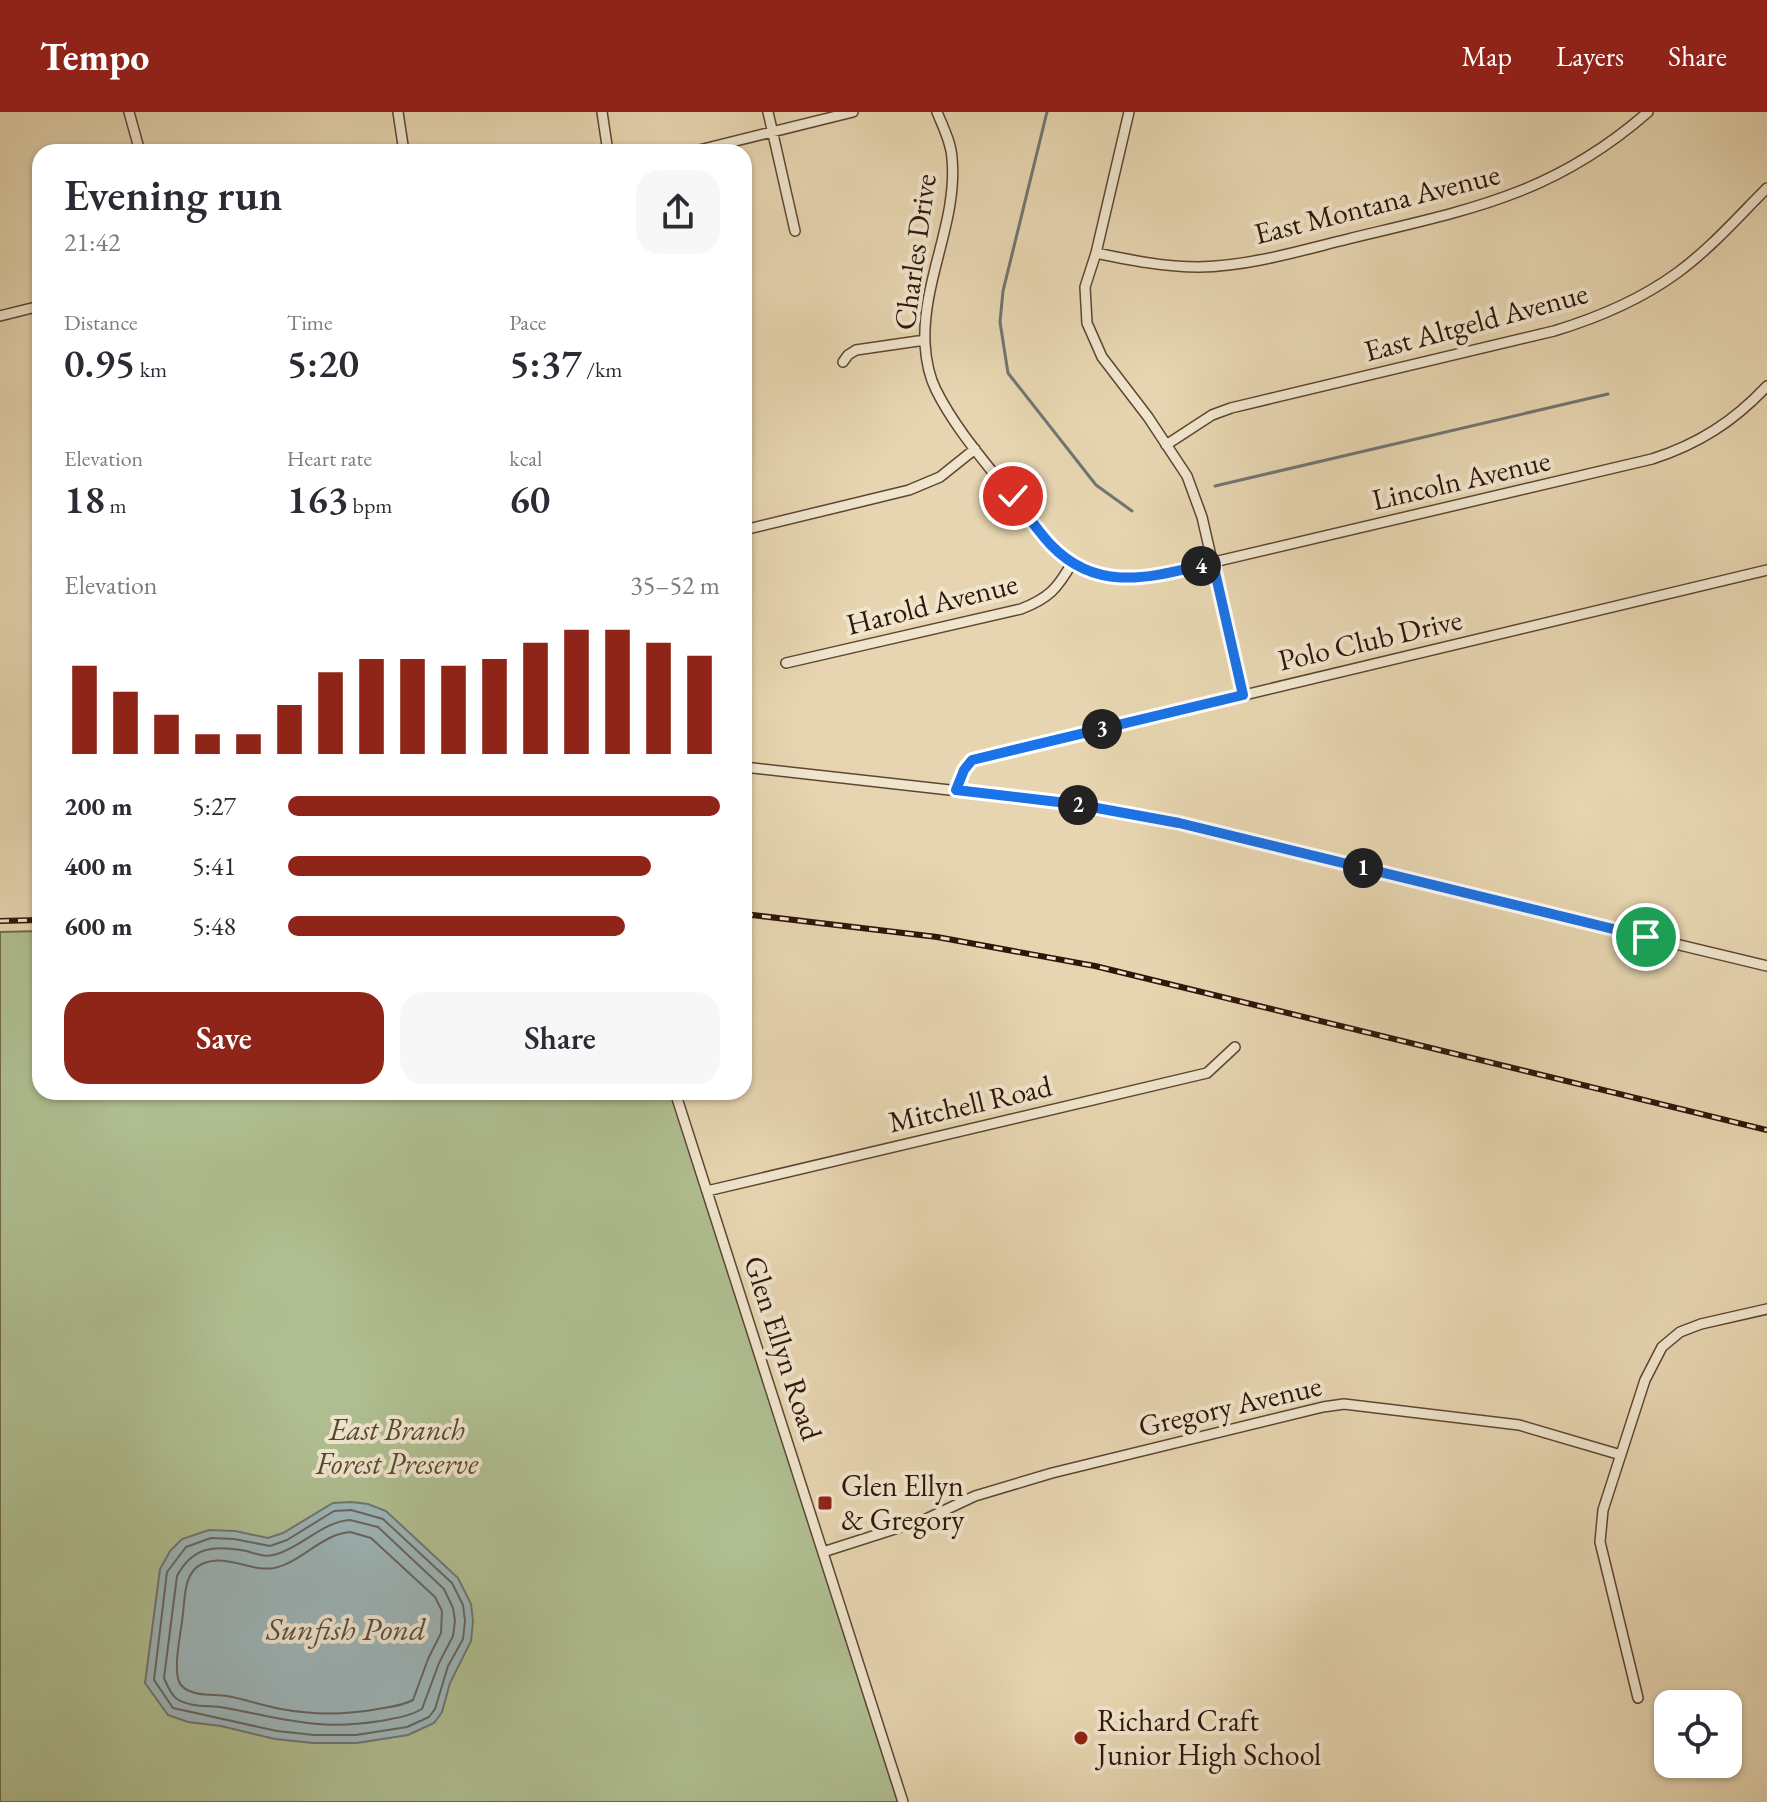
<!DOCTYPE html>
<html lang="en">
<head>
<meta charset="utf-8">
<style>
	:root { --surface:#fff; --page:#f7f7f7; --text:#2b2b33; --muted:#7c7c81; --accent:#8f2418 }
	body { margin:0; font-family:"EB Garamond",serif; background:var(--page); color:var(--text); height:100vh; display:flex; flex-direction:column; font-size:30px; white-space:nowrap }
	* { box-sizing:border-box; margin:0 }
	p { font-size:26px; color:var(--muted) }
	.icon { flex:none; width:44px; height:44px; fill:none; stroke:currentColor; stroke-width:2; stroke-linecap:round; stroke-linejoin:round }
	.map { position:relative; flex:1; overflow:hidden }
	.side { position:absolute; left:32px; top:32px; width:720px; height:956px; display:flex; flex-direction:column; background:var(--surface); border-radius:24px; box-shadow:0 2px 6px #0004 }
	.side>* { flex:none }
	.tools { position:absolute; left:1654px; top:1578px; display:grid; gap:16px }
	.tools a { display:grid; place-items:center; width:88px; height:88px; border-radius:16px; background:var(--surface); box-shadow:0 2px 6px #0004; font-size:40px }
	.pin { position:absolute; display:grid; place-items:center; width:68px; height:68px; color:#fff; margin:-34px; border:4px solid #fff; border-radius:50%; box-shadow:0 2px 8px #0007 }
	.km { position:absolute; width:40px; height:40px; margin:-20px; border-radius:50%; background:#222; color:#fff; font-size:22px; line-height:40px; text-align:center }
	.round { display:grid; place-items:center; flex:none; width:84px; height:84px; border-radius:24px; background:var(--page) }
	.head { display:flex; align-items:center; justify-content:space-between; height:136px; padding:0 32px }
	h1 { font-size:44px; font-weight:600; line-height:60px }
	.metrics { display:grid; grid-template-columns:repeat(3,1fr); gap:12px; height:136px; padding:8px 32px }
	.metrics div { display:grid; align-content:center }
	.metrics b { font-size:40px; font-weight:600 }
	.metrics small { font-size:22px; font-weight:400 }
	.metrics p { font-size:22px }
	.chart { height:224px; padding:16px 32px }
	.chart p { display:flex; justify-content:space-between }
	.chart svg { width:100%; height:144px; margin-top:8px; stroke:var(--accent); stroke-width:6 }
	.action { display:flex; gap:16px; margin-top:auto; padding:16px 32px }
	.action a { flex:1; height:92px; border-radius:24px; background:var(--accent); color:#fff; font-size:32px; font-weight:600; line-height:92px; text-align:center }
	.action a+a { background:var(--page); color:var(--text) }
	ul { padding:0 32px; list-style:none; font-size:26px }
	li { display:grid; grid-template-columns:128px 96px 1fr; align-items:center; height:60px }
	li i { height:20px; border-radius:10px; background:var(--accent) }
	header { display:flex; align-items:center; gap:48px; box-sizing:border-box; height:112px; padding:0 40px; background:var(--accent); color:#fff }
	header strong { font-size:38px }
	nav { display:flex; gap:44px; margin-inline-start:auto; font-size:28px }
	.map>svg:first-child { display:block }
	.green { fill:#afbe90; stroke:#6f6a4c; stroke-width:2 }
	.water { fill:#9cb5b8; stroke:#707572; stroke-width:2 }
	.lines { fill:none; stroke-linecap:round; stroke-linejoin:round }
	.shore { stroke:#666560; stroke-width:2 }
	.stream { stroke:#707572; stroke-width:3 }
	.minor-casing { stroke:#5d4533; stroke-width:12 }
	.minor { stroke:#efe4cc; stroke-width:9 }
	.rail-casing { stroke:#2f1509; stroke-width:6 }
	.rail { stroke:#efe4cc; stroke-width:3; stroke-dasharray:9; stroke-linecap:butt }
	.route-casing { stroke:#fff; stroke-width:16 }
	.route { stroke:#1a73e8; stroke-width:10 }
	.poi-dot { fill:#8f2418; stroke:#efe4cc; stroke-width:3 }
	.labels { text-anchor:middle; stroke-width:8; stroke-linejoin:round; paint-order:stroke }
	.street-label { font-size:30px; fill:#2f1509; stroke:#efe4cc }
	.park-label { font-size:30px; font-style:italic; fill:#554832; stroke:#efe4cc }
	.poi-label { font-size:30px; fill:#2f1509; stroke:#efe4cc; text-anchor:start }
	.water-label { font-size:32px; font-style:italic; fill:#554d46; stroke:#efe4cc }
</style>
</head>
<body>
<header>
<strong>Tempo</strong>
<nav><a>Map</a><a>Layers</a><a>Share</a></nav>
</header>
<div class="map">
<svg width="1767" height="1690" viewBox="0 0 1767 1690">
	<rect width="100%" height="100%" fill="#e6d5b0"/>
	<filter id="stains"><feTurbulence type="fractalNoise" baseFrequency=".0025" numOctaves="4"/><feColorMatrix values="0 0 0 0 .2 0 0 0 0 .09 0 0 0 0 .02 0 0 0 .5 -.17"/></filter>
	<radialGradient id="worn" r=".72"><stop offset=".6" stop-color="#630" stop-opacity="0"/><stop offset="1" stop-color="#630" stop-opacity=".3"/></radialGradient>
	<path class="green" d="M40,819V980H671L898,1690H0V820Z"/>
	<path class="water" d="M351,1390L368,1392L386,1399L458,1466L471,1492L473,1509L471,1529L450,1571L442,1600L434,1611L408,1623L357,1631H313L275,1627L221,1614L188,1610L168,1603L145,1571L160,1457L170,1439L182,1427L209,1418L235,1419L268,1426L283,1421L333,1391Z"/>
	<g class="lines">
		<path class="shore" d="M351,1398L383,1407L452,1471L463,1493L465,1509L463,1527L448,1554L435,1597L429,1605L407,1615L356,1623H314L277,1619L173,1596L154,1568L167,1460L186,1435L211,1426L234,1427L270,1434L287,1428L334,1399Z
			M350,1408L378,1415L444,1477L453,1496L455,1509L453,1524L439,1551L422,1597C408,1605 395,1606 380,1609C318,1619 285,1607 226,1596C211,1593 191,1596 177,1587C171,1583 167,1573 164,1566L177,1464C193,1434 215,1433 246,1439C257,1442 266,1446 277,1442C303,1434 322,1410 350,1408Z
			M350,1420L371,1426L435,1485L442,1499L441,1521L428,1547L413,1588C402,1594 390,1595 378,1597C345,1603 313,1603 281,1597C263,1594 245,1587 227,1584C213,1582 191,1585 181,1573C171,1561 182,1517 183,1501C185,1485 184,1460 202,1452C227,1441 249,1460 274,1456C302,1450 322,1422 350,1420Z"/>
		<path class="stream" d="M1047,0L1003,179L1000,210L1008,261L1096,373L1132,399
			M1215,374L1608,282"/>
		<defs>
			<path id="minor" d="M129,0L140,40
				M398,0L404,40
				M602,0L608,40
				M768,0L795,119
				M937,0C943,15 951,30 952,46C958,109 922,168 925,232C926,248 929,264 936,278C956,318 987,352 1014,387C1031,408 1047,435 1071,450C1094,464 1120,468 1146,466L1652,347C1699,332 1734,309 1767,274
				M1129,0L1096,141L1085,175L1087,211L1102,245L1148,305L1187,364L1202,405L1243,583
				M691,40L853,0
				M1096,141C1130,148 1164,155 1199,155C1250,154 1299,139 1348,127C1467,98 1552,84 1648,0
				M0,204L40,194
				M843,250L848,243L856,238L925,228
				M1166,333L1212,303L1231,296L1554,219C1597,206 1640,188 1677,161C1710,137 1738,105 1767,76
				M744,418L909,378L940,365L975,337
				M786,551L1021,497C1049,486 1057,477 1072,451
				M744,655L1075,692L1126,700L1767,854
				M956,678L964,658L972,648L1767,458
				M675,980L903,1690
				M707,1079L1207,961L1235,935
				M823,1440L926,1407L975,1384L1052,1361L1323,1295L1344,1292L1519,1313L1621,1343
				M1638,1586L1600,1430L1603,1398L1645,1268L1662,1235L1680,1220L1701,1212L1767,1197"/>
		</defs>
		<use href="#minor" class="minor-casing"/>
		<use href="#minor" class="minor"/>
		<defs>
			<path id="rail" d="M744,802L937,825L1095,854L1767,1018
				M0,809L40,808"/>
		</defs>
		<use href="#rail" class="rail-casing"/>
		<use href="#rail" class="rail"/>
	</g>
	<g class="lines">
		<defs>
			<path id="route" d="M1013,384C1025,400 1037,418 1051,433C1099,483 1154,464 1213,451L1243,583L972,648L964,658L956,678L1075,692L1179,711L1646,825"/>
		</defs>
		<use href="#route" class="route-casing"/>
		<use href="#route" class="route"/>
	</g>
	<g class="poi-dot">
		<rect x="817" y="1383" width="16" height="16" rx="4"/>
		<circle cx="1081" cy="1626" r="8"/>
	</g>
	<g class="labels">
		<g class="street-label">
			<text transform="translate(1377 92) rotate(-14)" y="10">East Montana Avenue</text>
			<text transform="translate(915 140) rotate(-82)" y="10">Charles Drive</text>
			<text transform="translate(1476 210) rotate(-15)" y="10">East Altgeld Avenue</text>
			<text transform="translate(1461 368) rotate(-13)" y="10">Lincoln Avenue</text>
			<text transform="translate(932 492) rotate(-14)" y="10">Harold Avenue</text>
			<text transform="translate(1370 528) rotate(-13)" y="10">Polo Club Drive</text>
			<text transform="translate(970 992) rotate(-13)" y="10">Mitchell Road</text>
			<text transform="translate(783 1236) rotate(72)" y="10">Glen Ellyn Road</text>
			<text transform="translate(1230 1294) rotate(-13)" y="10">Gregory Avenue</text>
		</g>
		<g class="park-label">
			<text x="397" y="1328">East Branch<tspan x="397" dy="34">Forest Preserve</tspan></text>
		</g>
		<g class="poi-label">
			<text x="841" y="1384">Glen Ellyn<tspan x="841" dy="34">&amp; Gregory</tspan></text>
			<text x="1097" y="1619">Richard Craft<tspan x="1097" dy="34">Junior High School</tspan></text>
		</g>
		<g class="water-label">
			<text x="346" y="1528">Sunfish Pond</text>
		</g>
	</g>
	<rect width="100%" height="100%" filter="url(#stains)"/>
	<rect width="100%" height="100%" fill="url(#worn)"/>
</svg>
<div class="tools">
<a><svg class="icon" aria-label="locate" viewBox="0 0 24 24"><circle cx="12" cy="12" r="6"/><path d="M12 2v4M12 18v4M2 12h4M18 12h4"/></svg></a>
</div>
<div class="pin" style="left:1646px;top:825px;background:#1e9e55"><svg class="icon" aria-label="arrive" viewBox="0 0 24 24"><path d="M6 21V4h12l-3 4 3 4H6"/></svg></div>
<div class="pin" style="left:1013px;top:384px;background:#d93025"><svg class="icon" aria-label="check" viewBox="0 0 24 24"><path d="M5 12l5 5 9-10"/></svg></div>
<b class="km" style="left:1363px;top:756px">1</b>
<b class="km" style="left:1078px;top:693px">2</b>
<b class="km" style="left:1102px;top:617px">3</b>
<b class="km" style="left:1201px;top:454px">4</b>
<section class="side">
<div class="head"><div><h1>Evening run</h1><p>21:42</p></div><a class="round"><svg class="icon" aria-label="share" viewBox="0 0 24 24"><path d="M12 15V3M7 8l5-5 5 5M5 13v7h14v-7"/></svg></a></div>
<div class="metrics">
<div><p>Distance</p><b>0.95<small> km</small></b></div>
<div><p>Time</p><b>5:20</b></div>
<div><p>Pace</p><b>5:37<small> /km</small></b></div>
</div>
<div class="metrics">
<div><p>Elevation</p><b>18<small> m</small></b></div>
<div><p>Heart rate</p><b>163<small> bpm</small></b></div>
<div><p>kcal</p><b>60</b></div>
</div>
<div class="chart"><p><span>Elevation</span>35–52 m</p>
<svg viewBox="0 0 160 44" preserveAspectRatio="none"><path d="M5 44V17M15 44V25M25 44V32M35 44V38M45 44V38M55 44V29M65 44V19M75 44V15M85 44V15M95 44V17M105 44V15M115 44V10M125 44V6M135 44V6M145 44V10M155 44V14"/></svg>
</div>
<ul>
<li><b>200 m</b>5:27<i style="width:100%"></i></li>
<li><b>400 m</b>5:41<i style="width:84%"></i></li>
<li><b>600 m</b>5:48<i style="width:78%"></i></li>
</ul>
<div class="action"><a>Save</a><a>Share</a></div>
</section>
</div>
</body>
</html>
